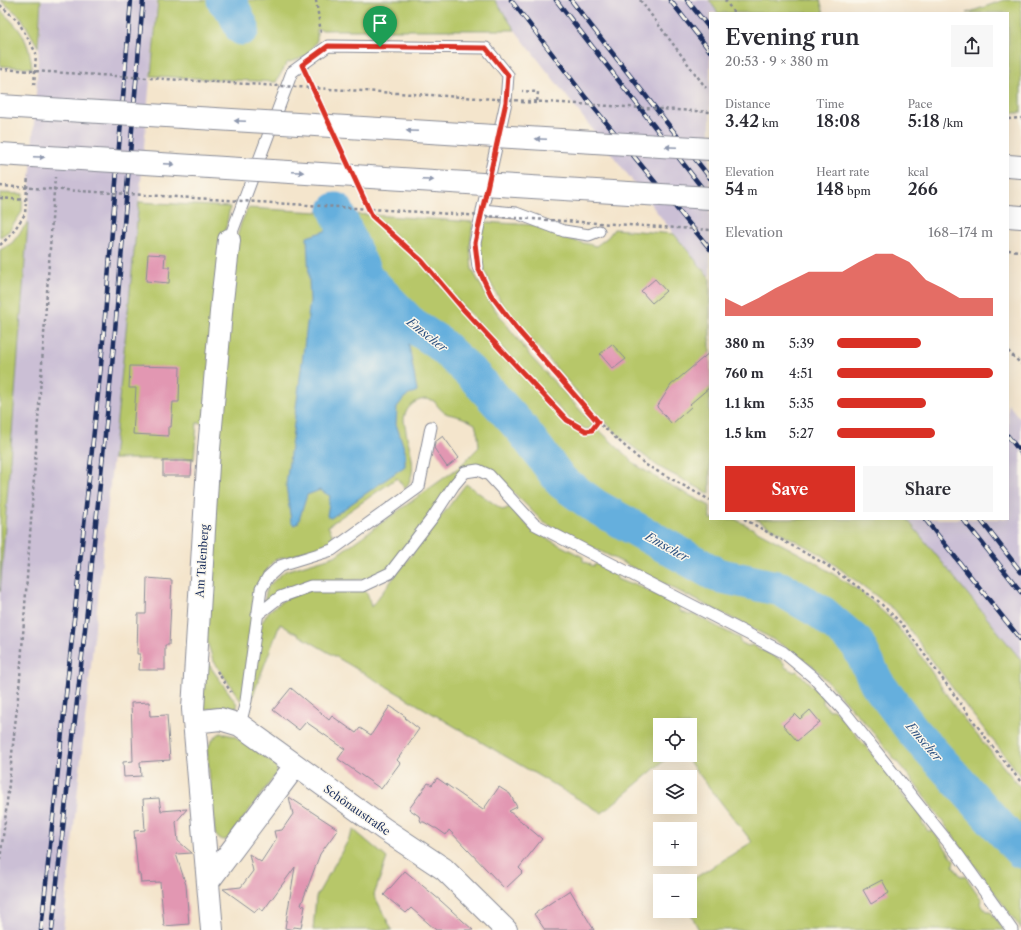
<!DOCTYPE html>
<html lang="en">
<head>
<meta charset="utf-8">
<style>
	:root { --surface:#fff; --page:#f7f7f7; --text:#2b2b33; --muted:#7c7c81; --accent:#d93025 }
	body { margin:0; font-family:"Libre Caslon Text",serif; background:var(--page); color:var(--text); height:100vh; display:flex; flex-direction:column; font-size:15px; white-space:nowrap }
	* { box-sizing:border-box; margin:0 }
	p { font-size:13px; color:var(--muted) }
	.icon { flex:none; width:22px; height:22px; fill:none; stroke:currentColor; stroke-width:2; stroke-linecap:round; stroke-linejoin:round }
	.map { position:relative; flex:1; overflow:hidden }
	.panel { position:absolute; left:709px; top:12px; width:300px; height:508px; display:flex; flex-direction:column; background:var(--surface); border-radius:0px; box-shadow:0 4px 16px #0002 }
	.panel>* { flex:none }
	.tools { position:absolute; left:653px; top:718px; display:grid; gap:8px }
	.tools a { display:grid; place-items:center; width:44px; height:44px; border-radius:0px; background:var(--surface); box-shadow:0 4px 16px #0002; font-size:20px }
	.pin { position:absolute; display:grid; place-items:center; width:34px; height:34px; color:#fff; margin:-41px -17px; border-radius:50% 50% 50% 0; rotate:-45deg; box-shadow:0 0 4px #0007 }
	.pin .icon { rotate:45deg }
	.round { display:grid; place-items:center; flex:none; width:42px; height:42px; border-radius:0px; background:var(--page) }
	.overview { display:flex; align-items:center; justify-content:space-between; height:68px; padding:0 16px }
	h1 { font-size:22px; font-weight:600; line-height:30px }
	.metrics { display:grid; grid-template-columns:repeat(3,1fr); gap:6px; height:68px; padding:4px 16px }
	.metrics div { display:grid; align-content:center }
	.metrics b { font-size:17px; font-weight:600 }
	.metrics small { font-size:11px; font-weight:400 }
	.metrics p { font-size:11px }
	.chart { height:112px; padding:8px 16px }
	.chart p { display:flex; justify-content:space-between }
	.chart svg { width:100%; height:72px; margin-top:4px; fill:var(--accent); opacity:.7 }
	.action { display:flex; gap:8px; margin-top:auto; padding:8px 16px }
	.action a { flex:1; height:46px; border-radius:0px; background:var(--accent); color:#fff; font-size:16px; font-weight:600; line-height:46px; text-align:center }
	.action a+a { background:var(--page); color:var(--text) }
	ul { padding:0 16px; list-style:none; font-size:13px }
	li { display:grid; grid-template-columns:64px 48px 1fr; align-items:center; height:30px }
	li i { height:10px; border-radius:5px; background:var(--accent) }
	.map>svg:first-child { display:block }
	.industrial { fill:#cbbfd5 }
	.green { fill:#b7c769; stroke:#697b64 }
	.water { fill:#65afdd; stroke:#406f9e }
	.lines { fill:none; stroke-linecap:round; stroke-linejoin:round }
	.river { stroke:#65afdd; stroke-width:35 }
	.building { fill:#e297b2 }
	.service-casing { stroke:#888a95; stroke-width:13 }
	.minor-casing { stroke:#888a95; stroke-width:24 }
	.motorway-casing { stroke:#888a95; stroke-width:24 }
	.path { stroke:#888a95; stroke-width:2.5; stroke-dasharray:3 3; stroke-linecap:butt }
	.service { stroke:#fff; stroke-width:11 }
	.minor { stroke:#fff; stroke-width:22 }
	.motorway { stroke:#fff; stroke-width:22 }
	.rail-casing { stroke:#1b2f5e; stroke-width:4.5 }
	.rail { stroke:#fbf7ec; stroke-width:3; stroke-dasharray:9; stroke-linecap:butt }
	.motorway-bridge-casing { stroke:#888a95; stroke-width:24; stroke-linecap:butt }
	.path-bridge { stroke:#888a95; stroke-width:2.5; stroke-dasharray:3 3; stroke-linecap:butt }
	.motorway-bridge { stroke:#fff; stroke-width:22 }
	.oneway { fill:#8d97ae }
	.route-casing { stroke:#fff; stroke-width:8 }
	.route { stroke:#d93025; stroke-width:5 }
	.labels { text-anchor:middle; stroke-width:3; stroke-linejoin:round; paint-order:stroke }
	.street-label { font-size:11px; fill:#1b2f5e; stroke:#fbf7ec }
	.water-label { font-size:12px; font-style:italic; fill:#315584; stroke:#fbf7ec }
</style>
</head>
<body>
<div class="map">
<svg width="1021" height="930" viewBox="0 0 1021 930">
	<rect width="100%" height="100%" fill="#fbf7ec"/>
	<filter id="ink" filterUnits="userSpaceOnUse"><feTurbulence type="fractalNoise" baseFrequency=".025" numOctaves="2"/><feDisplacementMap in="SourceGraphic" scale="8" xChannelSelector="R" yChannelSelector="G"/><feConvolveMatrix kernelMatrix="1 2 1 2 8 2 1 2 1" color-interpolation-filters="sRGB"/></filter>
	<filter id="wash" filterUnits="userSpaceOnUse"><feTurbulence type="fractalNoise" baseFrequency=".012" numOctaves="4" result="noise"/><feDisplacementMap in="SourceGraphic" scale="16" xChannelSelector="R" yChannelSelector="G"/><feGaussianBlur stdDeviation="0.9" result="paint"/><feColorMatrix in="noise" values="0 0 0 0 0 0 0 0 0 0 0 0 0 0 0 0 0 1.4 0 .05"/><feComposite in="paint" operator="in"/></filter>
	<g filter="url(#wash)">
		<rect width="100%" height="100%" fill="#f4e5cc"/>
		<path class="industrial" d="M42,0H157L135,248L63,930H0V592L21,322Z
			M495,0H708L718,13H710V278L674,234L515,30Z
			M1008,404L1021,420V660L907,519H1008Z"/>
		<path class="green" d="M0,0H41L38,47L21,17Z
			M158,0H495L515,30H320L317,29V40L308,56L287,63L276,82L151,76Z
			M709,0H820L824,13H718Z
			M1004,0H1021V113H1008V13H967Z
			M0,10C21,29 29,40 32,68L0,66Z
			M0,193L23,194L22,212L9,231L0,237Z
			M139,202L230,207L221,255L207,423H197L194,459H113Z
			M248,208L370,215L420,262L456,305L566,421L586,432L595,431L598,429L636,465L660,480L710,506V519H735L813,561L861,592L891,619L919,653L958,712L1021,788V929L912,780L865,723L816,669L797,654L767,636L543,522L491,470L475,466L434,509L394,562L384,571L370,579L342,581L264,604L267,587L285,571L335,556L458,468L479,447L478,436L475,424C471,422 468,420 463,418C447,412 446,418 434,401C431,400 427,399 425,399C414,400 405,409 404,419C404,423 406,428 406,432C410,452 419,470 405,489L397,478L328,526L335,540L329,546L274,560L255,588L243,701H241L213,660L205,635L232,255L241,223Z
			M372,215L473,222L470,246L472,269L491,304L531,357L593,424L590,429H585L568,418L461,304L423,260Z
			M28,222L0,592V250L12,243Z
			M482,222L535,225C552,237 576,241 596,246L608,237L614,229L674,234L710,278V494L659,467L624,440L590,407L530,338L502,304L483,269L478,244Z
			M466,484L503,510L510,507L534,532L583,557V561L593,566L596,564L616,574L617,579L629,584L633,583L680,607V611L689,615L693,614L739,638L740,642L748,646L752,645L779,659L784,663L785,667L794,672L797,671L823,697V703L829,710L834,709L901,788V793L906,800L911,801L923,818L922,822L928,831H933L954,860L953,866L961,876H965L982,900L981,904L987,911H990L1004,930H699L689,911H690V881L752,842L684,755H690V725H660V755H671L602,813L280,624L249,706L259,627L269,611L284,600L311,589H362L368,595L371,607Z
			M755,519H907L1021,660V776L965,705L895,610L820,554Z
			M202,655L237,704V708L224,706L204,710Z
			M221,733L234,736L275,764L277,768V773L228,839C222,841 219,840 215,834L207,749C211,742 214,736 221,733Z
			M354,830L387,858L374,895L392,930H313L316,897Z"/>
		<path class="water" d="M331,229L352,279L394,325L407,334L417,391L405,397L397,407L396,424L405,451V466L331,518L327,516L330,496L320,490L307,495L298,523L294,525L291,521L286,485L310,301L307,237Z"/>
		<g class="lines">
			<path class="river" d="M224,0L233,9L242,28
				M336,210L366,277L413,326L438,342L474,376L521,428L562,482L595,506L717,575L781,589L822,613L857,643L877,683L913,731L1021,851"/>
		</g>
		<g id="blocks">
			<path class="building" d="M148,254L165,255L164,267H170L169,283L146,281Z
				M655,279L666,291L652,303L641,291Z
				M612,344L626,359L613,369L600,354Z
				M710,352V387L690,404L692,406L672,424L657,407L671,385Z
				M130,366L180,367L179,402H173L171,427H168V436L133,434L136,388H129Z
				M443,436L459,458L447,467L434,448L435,442Z
				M163,461H192L191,476H163Z
				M147,578L172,580L169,645H165V670H139L140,654H137L138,614H146Z
				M291,688L329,720L332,716L356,733L360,728L371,735L390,706L406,717L405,718L419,729L397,760L400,763L381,789L338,759L345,749L306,722L299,730L273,710Z
				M149,702L150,716L167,715L170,760L140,762L141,776L124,777L123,762L133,761L131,703Z
				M810,710L820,722L797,741L783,725L795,714L800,719Z
				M437,778L483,810L499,787L510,794L517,807L509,811L542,839L519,868L523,872L505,889L449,830L446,835L436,828H434L424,822H421L419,816L409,809L428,783L432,785Z
				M289,797L338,829L320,854L301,905L305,906L301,928L294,927L293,930L285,928L295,867L263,911L258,908L255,912L223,889L241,887L253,871L249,854L261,862L276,839L274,831L282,830L293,814Z
				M159,798L161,811L187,809L176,822L178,841L192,853L176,854L186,885L189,924L164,926L160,882L141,883L140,874H138L134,831L145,830L143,799Z
				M405,871L441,901L473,930H436L411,908L406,913L384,895Z
				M882,880L889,893L871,904L863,890Z
				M570,890L594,930H545L534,914Z"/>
		</g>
	</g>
	<g filter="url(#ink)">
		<use href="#blocks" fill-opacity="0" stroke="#888a95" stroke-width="1"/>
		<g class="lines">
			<defs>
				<path id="service" d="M482,210L516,213L564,231L589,235L599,231
					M229,240L292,72L328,46L486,48L508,75L506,102L475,243L478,267
					M257,615L280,597L311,586H362L390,573L433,517L454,485L465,472L478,470L489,475L534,524L783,652L813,677L844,711L959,856L1012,930
					M240,725L246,701L261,589L268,577L280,566L332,550L419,487L431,427"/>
				<path id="minor" d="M194,722L220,719L240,725L384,829L444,869L506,930
					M208,882L295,766
					M212,930L193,709L209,449L222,301L229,240"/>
				<path id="motorway" d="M1008,166L1021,167
					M1008,216L1021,217"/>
			</defs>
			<use href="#service" class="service-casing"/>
			<use href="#minor" class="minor-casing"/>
			<use href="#motorway" class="motorway-casing"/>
			<path class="path" d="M316,0L321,33
				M640,0L706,88
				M725,0L734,13
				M0,5L18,21L36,53L34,87
				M308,78L320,105
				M521,102L537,103L538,92L522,91
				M1008,119L1021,118
				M363,196L372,216L422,261L463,309L567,419L586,431L592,430L598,422
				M0,198L26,200
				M0,245L11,235L25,214L28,176
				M1008,250L1021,251
				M484,281L491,295L516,328L598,422L646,465L710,500
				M1008,351L1021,364
				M744,519L825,564L877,600L902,624L989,742L1021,782
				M217,671L231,692
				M0,860L5,821L20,678L55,177"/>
			<use href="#service" class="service"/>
			<use href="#minor" class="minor"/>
			<use href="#motorway" class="motorway"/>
			<defs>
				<path id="rail" d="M511,0L586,98L710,249
					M556,0L710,198
					M571,0L710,178
					M670,0L710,51
					M687,0L710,29
					M1008,436L1021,453
					M925,519L1021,640
					M963,519L1021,592
					M980,519L1021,572
					M41,930L101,365L131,0
					M52,930L57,882L87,611L112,366L143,0"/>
			</defs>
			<use href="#rail" class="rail-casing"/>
			<use href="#rail" class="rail"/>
			<defs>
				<path id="motorway-bridge" d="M0,106L710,149
					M0,154L710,198"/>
			</defs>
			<use href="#motorway-bridge" class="motorway-bridge-casing"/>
			<path class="path-bridge" d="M0,69L710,112
				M0,186L710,230"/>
			<use href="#motorway-bridge" class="motorway-bridge"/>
		</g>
		<defs><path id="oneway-solid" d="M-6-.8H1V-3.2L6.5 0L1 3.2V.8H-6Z"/></defs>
		<g class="oneway">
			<use href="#oneway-solid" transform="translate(240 121) rotate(-177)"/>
			<use href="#oneway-solid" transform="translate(412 131) rotate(-177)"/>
			<use href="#oneway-solid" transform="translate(541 139) rotate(-177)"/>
			<use href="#oneway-solid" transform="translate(671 147) rotate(-177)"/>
			<use href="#oneway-solid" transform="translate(39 157) rotate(3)"/>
			<use href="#oneway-solid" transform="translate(169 164) rotate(3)"/>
			<use href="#oneway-solid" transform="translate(298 172) rotate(3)"/>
			<use href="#oneway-solid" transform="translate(428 180) rotate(3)"/>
		</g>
	</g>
	<g class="lines" filter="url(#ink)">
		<defs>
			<path id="route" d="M328,46L486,48L508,75L506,102L475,243L478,268L491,295L516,328L598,422L592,430L586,431L567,420L463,309L422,261L372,216L302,65Z"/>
		</defs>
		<use href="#route" class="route-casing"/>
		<use href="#route" class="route"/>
	</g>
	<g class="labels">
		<g class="street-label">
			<text transform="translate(202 561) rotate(-86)" y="4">Am Talenberg</text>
			<text transform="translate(357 810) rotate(35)" y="4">Schönaustraße</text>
		</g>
		<g class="water-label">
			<text transform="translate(427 335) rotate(38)" y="4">Emscher</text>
			<text transform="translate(667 547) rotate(29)" y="4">Emscher</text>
			<text transform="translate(924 742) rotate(49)" y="4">Emscher</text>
		</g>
	</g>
</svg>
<div class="tools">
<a><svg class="icon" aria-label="locate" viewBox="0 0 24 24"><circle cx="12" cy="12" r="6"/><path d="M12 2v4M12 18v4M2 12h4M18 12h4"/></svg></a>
<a><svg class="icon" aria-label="layers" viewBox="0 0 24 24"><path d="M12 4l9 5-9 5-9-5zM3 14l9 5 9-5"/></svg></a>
<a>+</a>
<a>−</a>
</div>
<div class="pin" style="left:380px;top:47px;background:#1e9e55"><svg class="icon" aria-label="arrive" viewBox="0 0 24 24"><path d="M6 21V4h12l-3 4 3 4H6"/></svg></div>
<section class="panel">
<div class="overview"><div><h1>Evening run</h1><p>20:53 · 9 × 380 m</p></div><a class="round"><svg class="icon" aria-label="share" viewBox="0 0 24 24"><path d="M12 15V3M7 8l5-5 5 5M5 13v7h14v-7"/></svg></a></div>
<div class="metrics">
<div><p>Distance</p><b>3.42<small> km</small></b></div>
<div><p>Time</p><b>18:08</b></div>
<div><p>Pace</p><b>5:18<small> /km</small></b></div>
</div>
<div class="metrics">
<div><p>Elevation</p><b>54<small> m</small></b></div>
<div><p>Heart rate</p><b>148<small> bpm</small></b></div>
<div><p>kcal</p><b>266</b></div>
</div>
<div class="chart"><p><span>Elevation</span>168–174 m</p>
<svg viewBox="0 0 160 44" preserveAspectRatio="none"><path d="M0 44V33L10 38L20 33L30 27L40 22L50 17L60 17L70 17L80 11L90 6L100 6L110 11L120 22L130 27L140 33L150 33L160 33V44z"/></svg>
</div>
<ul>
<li><b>380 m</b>5:39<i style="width:54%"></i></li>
<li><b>760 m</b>4:51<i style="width:100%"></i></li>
<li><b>1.1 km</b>5:35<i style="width:57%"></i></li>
<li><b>1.5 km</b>5:27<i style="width:63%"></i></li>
</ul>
<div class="action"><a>Save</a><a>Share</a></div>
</section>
</div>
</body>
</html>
